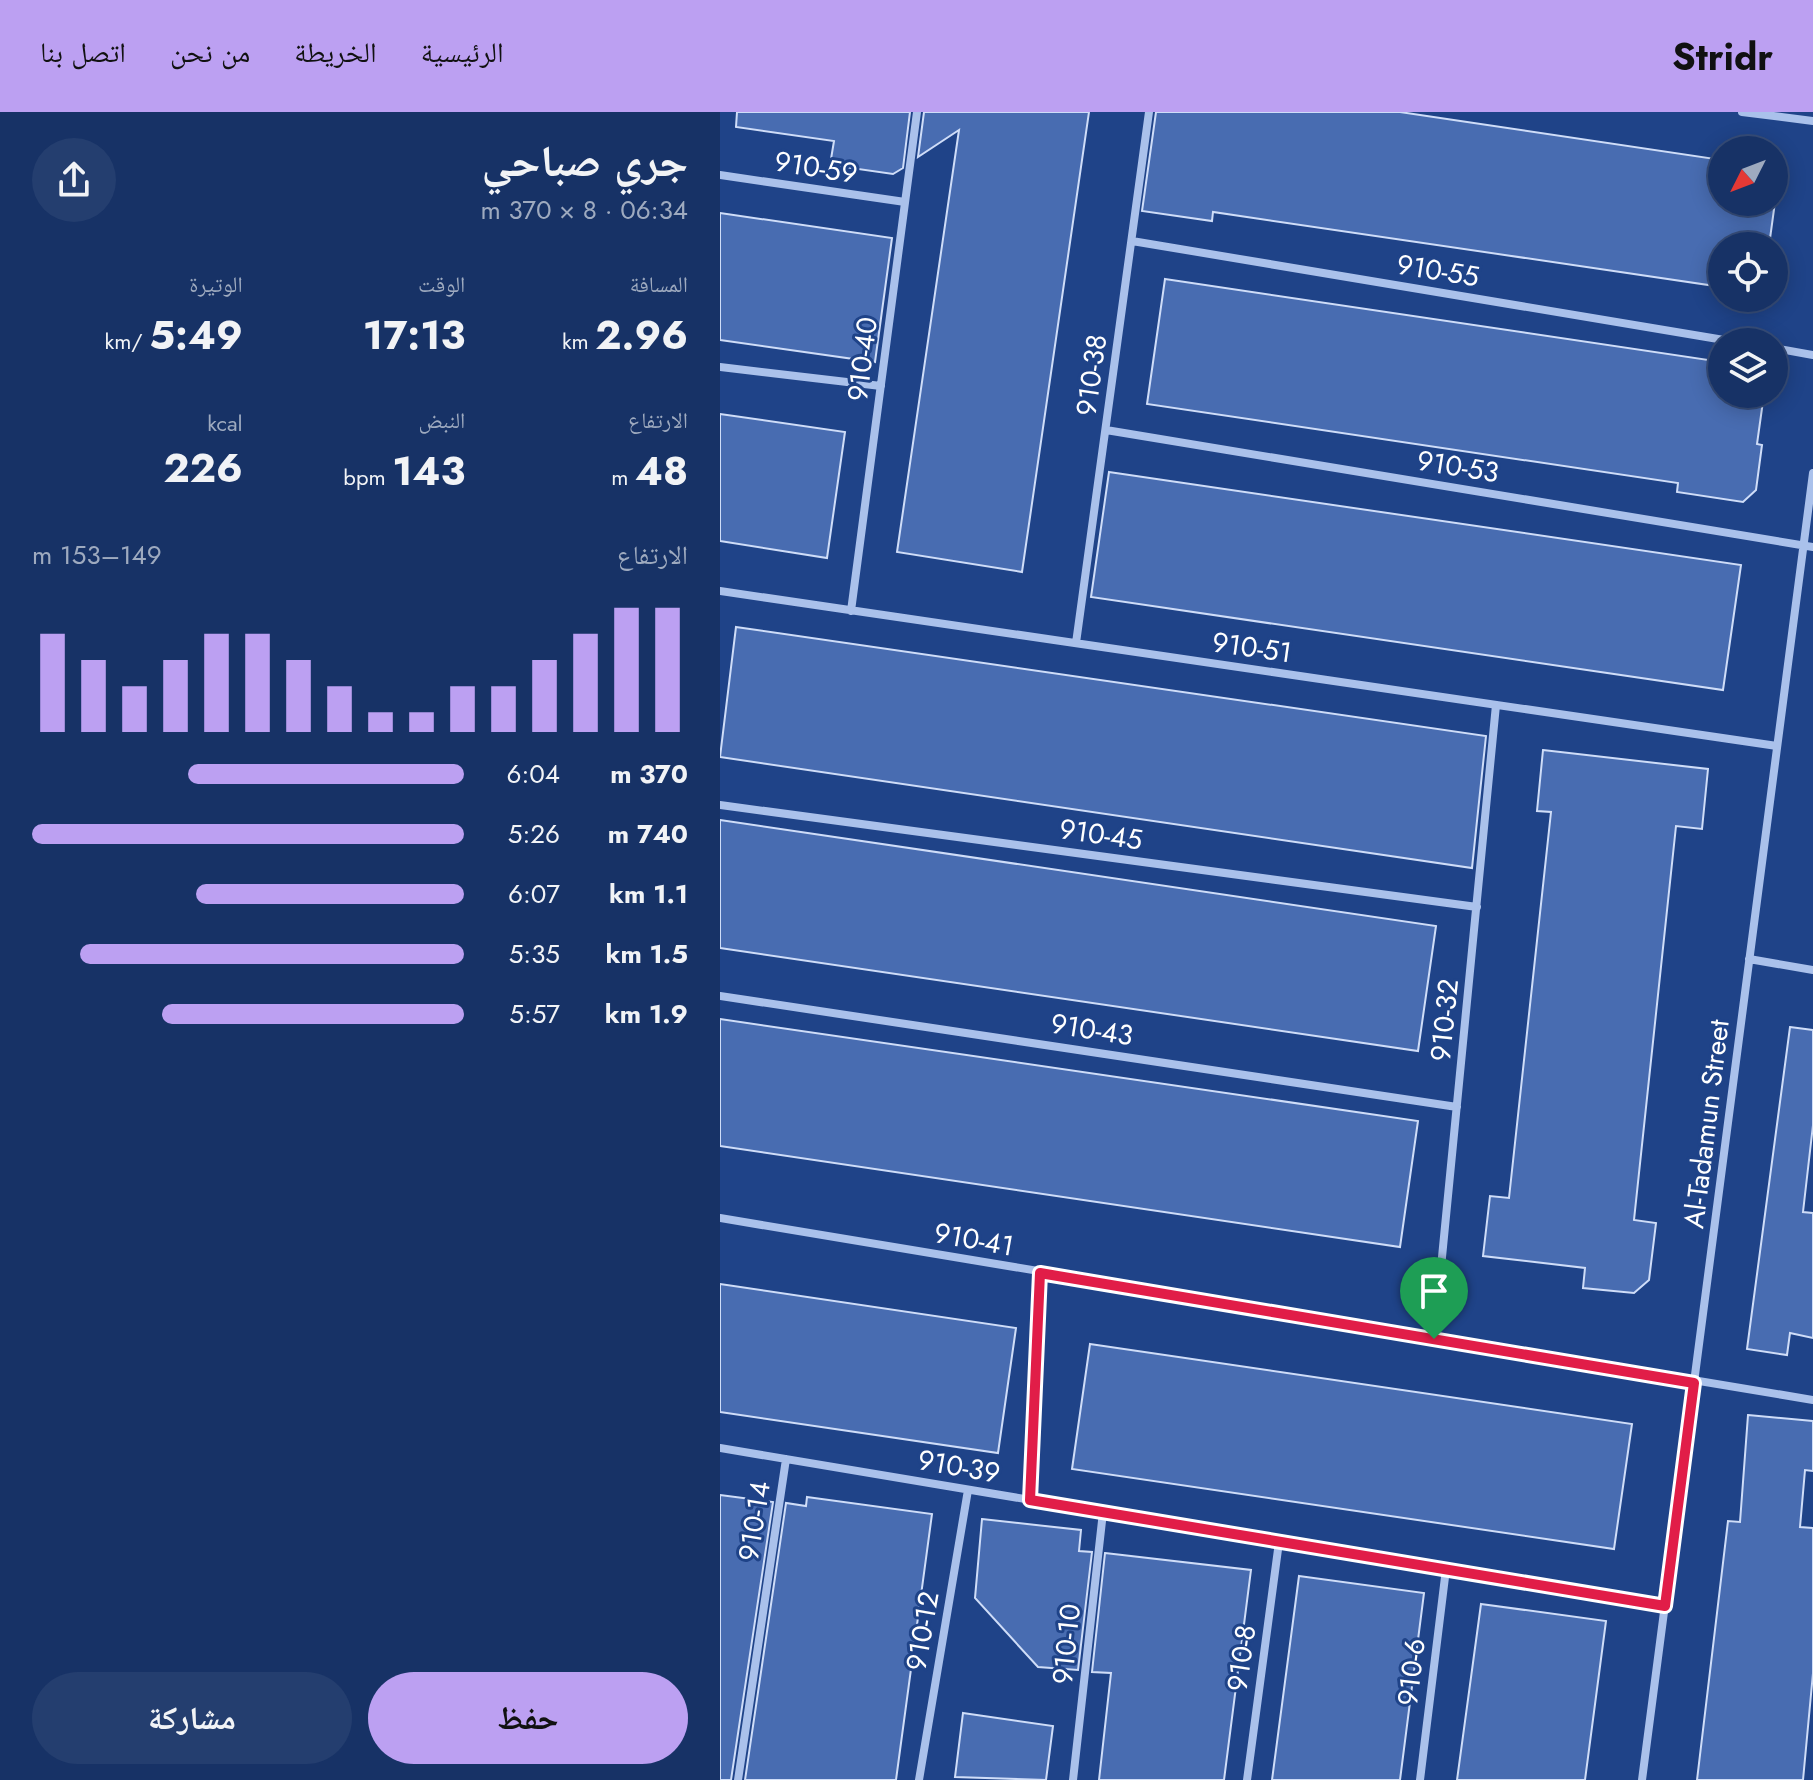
<!DOCTYPE html>
<html lang="ar">
<head>
<meta charset="utf-8">
<style>
	:root { --surface:#173266; --page:#243e6f; --text:#f1f3f6; --muted:#9eaabf; --line:#364d7a; --accent:#bca0f2 }
	body { margin:0; font-family:Jost,"Noto Naskh Arabic",sans-serif; background:var(--page); color:var(--text); direction:rtl; height:100vh; display:flex; flex-direction:column; font-size:30px; white-space:nowrap }
	* { box-sizing:border-box; margin:0 }
	p { font-size:26px; color:var(--muted) }
	.icon { flex:none; width:44px; height:44px; fill:none; stroke:currentColor; stroke-width:2; stroke-linecap:round; stroke-linejoin:round }
	.map { position:relative; flex:1; overflow:hidden; direction:ltr }
	.drawer { display:flex; flex-direction:column; background:var(--surface); width:720px }
	.drawer>* { flex:none }
	.needle { width:52px; rotate:228deg }
	.buttons { position:absolute; left:988px; top:24px; display:grid; gap:16px }
	.buttons a { display:grid; place-items:center; width:80px; height:80px; border-radius:50%; background:var(--surface); box-shadow:0 4px 20px #0003,0 0 0 2px var(--line); font-size:40px }
	.pin { position:absolute; display:grid; place-items:center; width:68px; height:68px; color:#fff; margin:-82px -34px; border-radius:50% 50% 50% 0; rotate:-45deg; box-shadow:0 0 8px #0007 }
	.pin .icon { rotate:45deg }
	.round { display:grid; place-items:center; flex:none; width:84px; height:84px; border-radius:42px; background:var(--page) }
	.overview { display:flex; align-items:center; justify-content:space-between; height:136px; padding:0 32px }
	h1 { font-size:44px; font-weight:700; line-height:60px }
	.stats { display:grid; grid-template-columns:repeat(3,1fr); gap:12px; height:136px; padding:8px 32px }
	.stats div { display:grid; align-content:center }
	.stats b { font-size:40px; font-weight:700 }
	.stats small { font-size:22px; font-weight:400 }
	.stats p { font-size:22px }
	.chart { height:224px; padding:16px 32px }
	.chart p { display:flex; justify-content:space-between }
	.chart svg { width:100%; height:144px; margin-top:8px; stroke:var(--accent); stroke-width:6 }
	.action { display:flex; gap:16px; margin-top:auto; padding:16px 32px }
	.action a { flex:1; height:92px; border-radius:48px; background:var(--accent); color:#111; font-size:32px; font-weight:700; line-height:92px; text-align:center }
	.action a+a { background:var(--page); color:var(--text) }
	ul { padding:0 32px; list-style:none; font-size:26px }
	li { display:grid; grid-template-columns:128px 96px 1fr; align-items:center; height:60px }
	li i { height:20px; border-radius:10px; background:var(--accent) }
	header { display:flex; align-items:center; gap:48px; box-sizing:border-box; height:112px; padding:0 40px; background:var(--accent); color:#111 }
	header strong { font-size:38px }
	nav { display:flex; gap:44px; margin-inline-start:auto; font-size:28px }
	main { display:flex; flex:1; min-height:0 }
	.map>svg:first-child { display:block }
	.building { fill:#486cb1; stroke:#cfddf8; stroke-width:2 }
	.lines { fill:none; stroke-linecap:round; stroke-linejoin:round }
	.street { stroke:#aac1eb; stroke-width:8 }
	.route-casing { stroke:#fff; stroke-width:16 }
	.route { stroke:#e11d48; stroke-width:10 }
	.labels { text-anchor:middle; stroke-width:6; stroke-linejoin:round; paint-order:stroke }
	.street-label { font-size:28px; fill:#fff; stroke:#1f4388 }
</style>
</head>
<body>
<header>
<strong>Stridr</strong>
<nav><a>الرئيسية</a><a>الخريطة</a><a>من نحن</a><a>اتصل بنا</a></nav>
</header>
<main>
<div class="map">
<svg width="1093" height="1668" viewBox="0 0 1093 1668">
	<rect width="100%" height="100%" fill="#1f4388"/>
	<path class="building" d="M17,0H190L183,56L173,62L110,53L114,29L16,15Z
		M204,0H369L302,460L177,440L239,18L198,45Z
		M436,0H680L1002,48V90H1055L1049,134H1002V175L493,100L492,109L422,99Z
		M0,101L172,126L155,250L0,228Z
		M445,167L1002,250V282H1044L1037,332L1042,333L1036,378L1023,390L957,380L958,371L427,292Z
		M0,302L125,320L107,446L0,429Z
		M389,360L1021,453L1003,578L371,485Z
		M16,515L766,624L752,756L0,645Z
		M823,638L988,657L982,717L956,714L914,1108L936,1111L929,1168L914,1181L863,1176L865,1156L763,1144L770,1084L789,1086L831,700L817,699Z
		M0,708L716,814L698,939L0,836Z
		M0,907L698,1009L680,1135L0,1034Z
		M1070,915L1093,918V1013L1083,1100L1093,1101V1226L1070,1221L1067,1243L1027,1237Z
		M0,1172L296,1216L278,1341L0,1300Z
		M370,1232L912,1312L894,1437L352,1357Z
		M1028,1303L1093,1309V1359L1085,1358L1080,1415L1093,1416V1561L1083,1668H977L1008,1409L1020,1410Z
		M0,1383L53,1390L11,1668H0Z
		M87,1385L212,1402L176,1668H25L66,1391L86,1394Z
		M262,1407L361,1418L359,1439L372,1440L358,1558L318,1555L255,1486Z
		M385,1441L531,1458L504,1668H379L391,1561L372,1560Z
		M579,1464L704,1481L680,1668H552Z
		M761,1492L886,1509L865,1668H737Z
		M243,1601L333,1614L326,1668L235,1665Z"/>
	<g class="lines">
		<path class="street" d="M1022,0L1093,9
			M0,63L185,90
			M412,129L1016,230
			M1054,236L1093,243
			M0,255L161,274
			M386,318L1093,435
			M0,479L1057,634
			M131,499L197,0
			M356,531L429,0
			M0,693L757,795
			M1029,847L1093,858
			M0,884L737,995
			M0,1106L1093,1288
			M714,1227L776,593
			M0,1336L945,1494
			M310,1388L320,1161
			M18,1668L66,1347
			M199,1668L248,1378
			M353,1668L383,1400
			M527,1668L559,1430
			M700,1668L726,1457
			M922,1668L1093,361"/>
	</g>
	<g class="lines">
		<defs>
			<path id="route" d="M320,1161L974,1271L945,1494L310,1388Z"/>
		</defs>
		<use href="#route" class="route-casing"/>
		<use href="#route" class="route"/>
	</g>
	<g class="labels">
		<g class="street-label">
			<text transform="translate(96 55) rotate(9)" y="10">910-59</text>
			<text transform="translate(718 158) rotate(9)" y="10">910-55</text>
			<text transform="translate(142 247) rotate(-83)" y="10">910-40</text>
			<text transform="translate(371 263) rotate(-82)" y="10">910-38</text>
			<text transform="translate(738 354) rotate(9)" y="10">910-53</text>
			<text transform="translate(532 535) rotate(8)" y="10">910-51</text>
			<text transform="translate(381 722) rotate(8)" y="10">910-45</text>
			<text transform="translate(724 908) rotate(-84)" y="10">910-32</text>
			<text transform="translate(372 917) rotate(9)" y="10">910-43</text>
			<text transform="translate(986 1012) rotate(-83)" y="10">Al-Tadamun Street</text>
			<text transform="translate(254 1127) rotate(10)" y="10">910-41</text>
			<text transform="translate(239 1354) rotate(10)" y="10">910-39</text>
			<text transform="translate(34 1409) rotate(-81)" y="10">910-14</text>
			<text transform="translate(202 1519) rotate(-80)" y="10">910-12</text>
			<text transform="translate(346 1532) rotate(-84)" y="10">910-10</text>
			<text transform="translate(521 1546) rotate(-82)" y="10">910-8</text>
			<text transform="translate(691 1560) rotate(-83)" y="10">910-6</text>
		</g>
	</g>
</svg>
<div class="buttons">
<a><svg class="needle" viewBox="-14 -14 28 28"><path d="M0-13l5 13h-10z" fill="#e53935"/><path d="M0 13l5-13h-10z" fill="#9eaabf"/></svg></a>
<a><svg class="icon" aria-label="locate" viewBox="0 0 24 24"><circle cx="12" cy="12" r="6"/><path d="M12 2v4M12 18v4M2 12h4M18 12h4"/></svg></a>
<a><svg class="icon" aria-label="layers" viewBox="0 0 24 24"><path d="M12 4l9 5-9 5-9-5zM3 14l9 5 9-5"/></svg></a>
</div>
<div class="pin" style="left:714px;top:1227px;background:#1e9e55"><svg class="icon" aria-label="arrive" viewBox="0 0 24 24"><path d="M6 21V4h12l-3 4 3 4H6"/></svg></div>
</div>
<section class="drawer">
<div class="overview"><div><h1>جري صباحي</h1><p>06:34 · 8 × 370 m</p></div><a class="round"><svg class="icon" aria-label="share" viewBox="0 0 24 24"><path d="M12 15V3M7 8l5-5 5 5M5 13v7h14v-7"/></svg></a></div>
<div class="stats">
<div><p>المسافة</p><b>2.96<small> km</small></b></div>
<div><p>الوقت</p><b>17:13</b></div>
<div><p>الوتيرة</p><b>5:49<small> /km</small></b></div>
</div>
<div class="stats">
<div><p>الارتفاع</p><b>48<small> m</small></b></div>
<div><p>النبض</p><b>143<small> bpm</small></b></div>
<div><p>kcal</p><b>226</b></div>
</div>
<div class="chart"><p><span>الارتفاع</span>149–153 m</p>
<svg viewBox="0 0 160 44" preserveAspectRatio="none"><path d="M5 44V14M15 44V22M25 44V30M35 44V22M45 44V14M55 44V14M65 44V22M75 44V30M85 44V38M95 44V38M105 44V30M115 44V30M125 44V22M135 44V14M145 44V6M155 44V6"/></svg>
</div>
<ul>
<li><b>370 m</b>6:04<i style="width:64%"></i></li>
<li><b>740 m</b>5:26<i style="width:100%"></i></li>
<li><b>1.1 km</b>6:07<i style="width:62%"></i></li>
<li><b>1.5 km</b>5:35<i style="width:89%"></i></li>
<li><b>1.9 km</b>5:57<i style="width:70%"></i></li>
</ul>
<div class="action"><a>حفظ</a><a>مشاركة</a></div>
</section>
</main>
</body>
</html>
